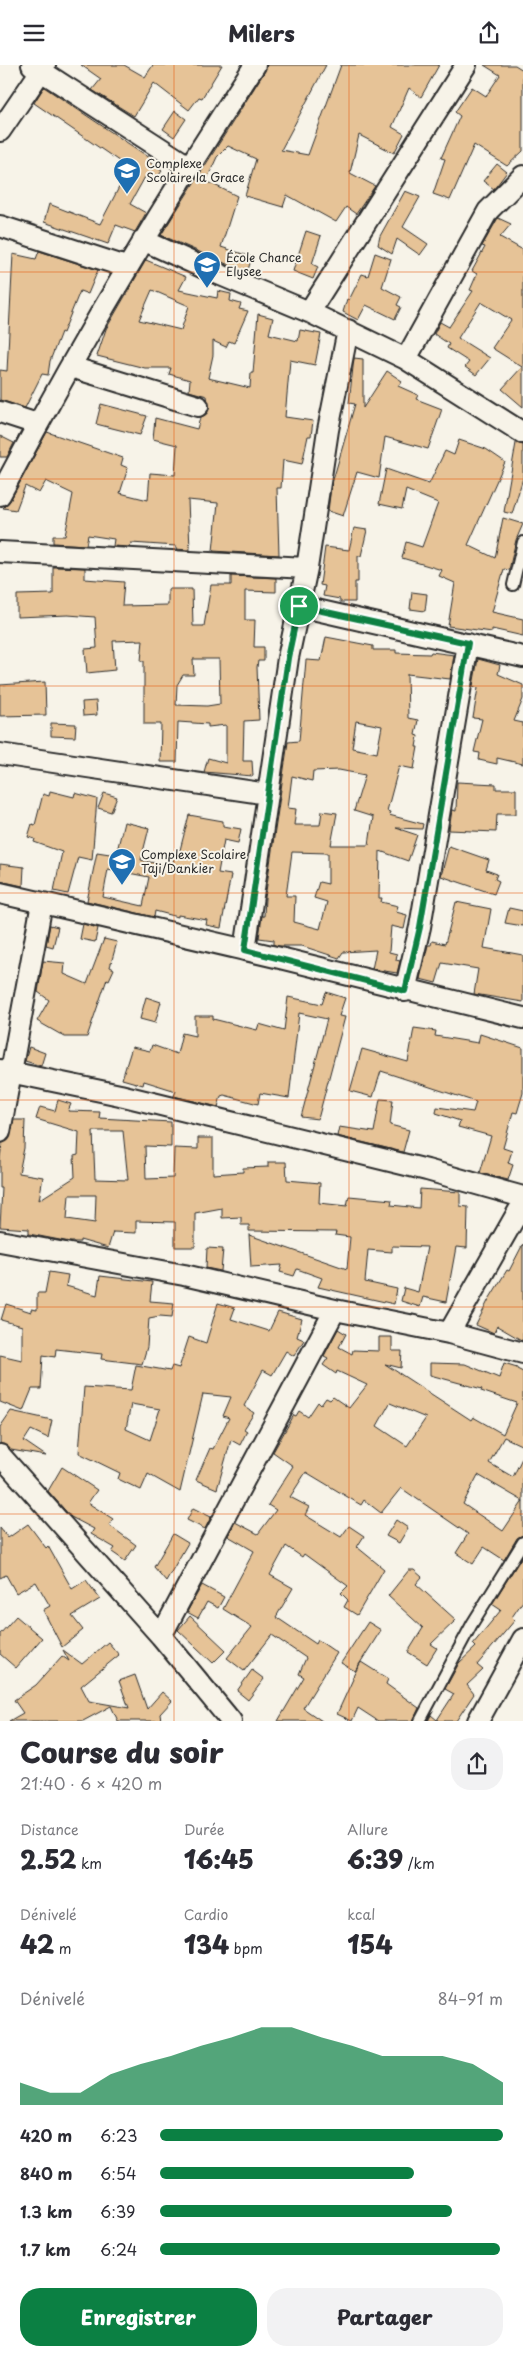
<!DOCTYPE html>
<html lang="fr">
<head>
<meta charset="utf-8">
<style>
	:root { --surface:#fff; --page:#f2f2f3; --text:#2b2b33; --muted:#7c7c81; --accent:#0b8043 }
	body { margin:0; font-family:"Playpen Sans",sans-serif; background:var(--page); color:var(--text); height:100vh; display:flex; flex-direction:column; font-size:19px; white-space:nowrap }
	* { box-sizing:border-box; margin:0 }
	p { font-size:16px; color:var(--muted) }
	.icon { flex:none; width:28px; height:28px; fill:none; stroke:currentColor; stroke-width:2; stroke-linecap:round; stroke-linejoin:round }
	.map { position:relative; height:1656px; overflow:hidden }
	.side { display:flex; flex-direction:column; background:var(--surface); flex:1 }
	.side>* { flex:none }
	.pin { position:absolute; display:grid; place-items:center; width:42px; height:42px; color:#fff; margin:-21px; border:2px solid #fff; border-radius:50%; box-shadow:0 1px 5px #0007 }
	.round { display:grid; place-items:center; flex:none; width:52px; height:52px; border-radius:20px; background:var(--page) }
	.head { display:flex; align-items:center; justify-content:space-between; height:85px; padding:0 20px }
	h1 { font-size:28px; font-weight:800; line-height:38px }
	.figures { display:grid; grid-template-columns:repeat(3,1fr); gap:8px; height:85px; padding:5px 20px }
	.figures div { display:grid; align-content:center }
	.figures b { font-size:25px; font-weight:800 }
	.figures small { font-size:14px; font-weight:400 }
	.figures p { font-size:14px }
	.chart { height:140px; padding:10px 20px }
	.chart p { display:flex; justify-content:space-between }
	.chart svg { width:100%; height:90px; margin-top:5px; fill:var(--accent); opacity:.7 }
	.action { display:flex; gap:10px; margin-top:auto; padding:10px 20px }
	.action a { flex:1; height:58px; border-radius:20px; background:var(--accent); color:#fff; font-size:20px; font-weight:800; line-height:58px; text-align:center }
	.action a+a { background:var(--page); color:var(--text) }
	ul { padding:0 20px; list-style:none; font-size:16px }
	li { display:grid; grid-template-columns:80px 60px 1fr; align-items:center; height:38px }
	li i { height:12px; border-radius:6px; background:var(--accent) }
	header { display:flex; justify-content:space-between; align-items:center; height:65px; padding:0 20px; background:var(--surface); font-size:22px; font-weight:800 }
	.map>svg:first-child { display:block }
	.building { fill:#e6c397; stroke:#2b2b2b; fill-rule:evenodd }
	.lines { fill:none; stroke-linecap:round; stroke-linejoin:round }
	.lane-casing { stroke:#2b2b2b; stroke-width:14 }
	.street-casing { stroke:#2b2b2b; stroke-width:24 }
	.lane { stroke:#f7f3e8; stroke-width:10 }
	.street { stroke:#f7f3e8; stroke-width:20 }
	.route-casing { stroke:#fff; stroke-width:10 }
	.route { stroke:#0b8043; stroke-width:6 }
	.grid { fill:none; stroke:#e8590c; stroke-width:1; stroke-opacity:0.55 }
	.labels { text-anchor:middle; stroke-width:4; stroke-linejoin:round; paint-order:stroke }
	.poi-label { font-size:12px; fill:#2b2b2b; stroke:#f7f3e8; text-anchor:start }
</style>
</head>
<body>
<header><svg class="icon" aria-label="menu" viewBox="0 0 24 24"><path d="M4 6h16M4 12h16M4 18h16"/></svg>Milers<svg class="icon" aria-label="share" viewBox="0 0 24 24"><path d="M12 15V3M7 8l5-5 5 5M5 13v7h14v-7"/></svg></header>
<div class="map">
<svg width="523" height="1656" viewBox="0 0 523 1656">
	<rect width="100%" height="100%" fill="#f7f3e8"/>
	<filter id="ink" filterUnits="userSpaceOnUse"><feTurbulence type="fractalNoise" baseFrequency=".02" numOctaves="2"/><feDisplacementMap in="SourceGraphic" scale="10" xChannelSelector="R" yChannelSelector="G"/><feConvolveMatrix kernelMatrix="1 2 1 2 8 2 1 2 1" color-interpolation-filters="sRGB"/></filter>
	<g filter="url(#ink)">
		<path class="building" d="M81,0H124L145,12L153,0H222L202,33L199,32L189,45L154,18L134,51L92,25L101,14Z
			M267,0H326L281,85L308,90L341,0H439L421,32L409,23L392,62L404,69L394,88L359,70L350,108L375,121L356,149L346,142L336,157L287,130L283,142L245,131L256,94L228,81L217,92L206,116L237,131L221,182L252,192L247,208L161,170L265,6Z
			M484,0H515L523,5V86L507,101L474,80L450,135L433,129L445,94L441,93L460,51L455,47L472,22L486,31L500,10Z
			M44,22L150,93L148,96L162,106L153,118L145,112L130,139L146,148L135,167L116,160L108,179L44,157L49,139L100,159L129,103L34,38Z
			M175,46L186,54L174,72L163,64Z
			M497,99L507,107L494,124L483,116Z
			M405,126L420,132L403,162L428,179L420,190L397,174L392,189L378,180L380,171Z
			M498,153L511,159L500,172L523,185V342L502,324L522,302L492,283L511,255L481,237L458,273L490,293L476,310L465,302L469,297L447,283L449,279L434,269L440,257L449,262L473,226L470,225L477,209L472,206L485,182L482,181Z
			M306,166L321,171L312,199L318,202L313,214L293,206Z
			M39,186L98,205L88,229L80,226L63,268L61,267L50,296L48,310L42,309L25,343L0,335V305L7,306L13,189L36,194Z
			M375,188L391,194L382,222L401,232L397,240L401,242L395,254L366,240L358,255L343,247L347,234L349,235L362,209L368,211Z
			M146,195L186,212L179,225L217,233L218,226L231,229L230,236L241,239L239,244L248,246L234,278L229,276L226,282L213,276V290L208,313L250,323L251,308H253L258,249L273,253L269,269L298,276L300,265L321,269L315,300L290,295L285,352L313,356L311,371H308L302,399L283,395L281,423H277L279,490L213,486L218,438L188,435L190,485H188L176,484V481L131,478L130,482L113,481L114,474L88,470L86,480L53,478V471H65L73,429L46,416L39,428L25,421L16,445L3,443L10,436L47,367L123,393L121,400L128,403L120,428L148,435L150,408L175,410L177,380L153,374L155,353L197,364L200,353L206,349L209,344L207,331L189,326L190,315L169,309L171,303H145L97,291L106,264ZM152,225L189,241L181,265L139,255Z
			M354,293L363,294V343L387,306L402,316L398,321L418,330L416,334L442,344L428,384L385,372L379,413L357,407L343,451L328,446L331,422L355,339L349,338Z
			M101,339L147,351L140,370L96,359Z
			M0,371L14,378L7,392H0Z
			M459,375L486,384L505,397L468,480L495,493L503,453L523,459L516,475L509,505L504,504L492,547L523,554V571L492,564V567L448,561L455,518L439,511L442,505L402,493L406,477L422,482L438,438L406,425L402,444L379,439L386,404L429,419L445,386L454,390Z
			M516,378L523,380V413L512,449L504,447Z
			M354,463L367,465L361,491H358V517H355V537H340V534L323,531L325,521L320,520L325,482L349,485Z
			M53,502L85,503V514L124,517L122,541L168,540V524H192L193,561H204L211,520H231V511L276,513V527L245,526V555H255L254,582H264V596H258L257,602L259,655L244,656L243,696H252L253,711L204,707L208,693L226,698V660L208,662V659L178,657L177,697H160L161,659H144V596H141L143,575L113,576L115,605L87,608L85,584L97,583L95,552L68,550L17,552V530L53,529ZM193,594H219L220,639L207,641L176,640L177,620L183,610H194Z
			M412,527L427,529L425,546L410,544Z
			M326,572L373,581V585H396V588L430,589L431,587L454,590L450,614L407,609L408,653L418,655L415,670L418,671L416,682H418L414,704L399,701L387,746L390,747L389,750L423,759L422,764L396,763L417,770L408,796L380,786L379,833H382L381,837L398,841L396,847L407,850L404,864L391,861L389,887L397,889L396,895L400,896L397,908L372,904L376,885L343,887L339,893L302,881H279L274,880V875L259,873L262,851H264L265,833L288,677L299,676L306,595L321,596ZM356,656L382,661L377,688L352,683ZM339,705L365,710L354,746L373,752L369,780H331L337,748L322,746L320,760H294L296,744L288,743L292,711L312,716L313,706ZM292,787L328,788V819L319,817L314,833L327,837L320,864L294,857L295,831H286Z
			M478,594L500,600L498,609L523,620V634L514,656L523,658V699L497,693V699L479,695L480,688L474,687L482,654L473,653L478,623L473,621Z
			M45,617L46,650L0,651V620Z
			M96,636L97,650L83,651L82,637Z
			M51,658L76,659L75,672L51,671Z
			M457,717L496,719V724H516V749H497L496,767L449,765L452,745L456,746Z
			M50,726L74,732L75,728L97,734L92,795L78,792L68,829L54,826L62,787L34,777L35,774L28,772L32,759L35,760L43,729L49,731Z
			M104,728L117,732L111,747L98,743Z
			M189,750L223,756V761L241,764L238,778L224,775L218,808L231,810L221,863L206,860L207,855L178,850V852L155,846L154,852L87,836L97,787L116,790L124,757L149,763L141,795L172,802L176,784L180,785ZM108,804L149,812L143,841L103,832Z
			M449,781L489,795L486,805L497,809L495,814L499,816L494,829L441,811Z
			M0,799L24,802L23,821L0,816Z
			M456,837L491,844L484,883L523,890V937L474,929L478,904L442,898L436,918L420,914L428,880H431L432,876L445,879Z
			M509,843L523,846V861L505,858Z
			M83,859L98,863L95,877L80,874Z
			M50,860L58,862L53,882L46,880Z
			M104,874L117,877L110,902L114,904L109,915L107,914L87,972H65L37,956L49,935L38,927L43,896L65,898L64,909L87,919Z
			M326,927L345,933L339,951L345,952L318,1054L301,1052L327,954L299,948L289,1033L260,1028L258,1039L224,1030L221,1031L218,1042L174,1031L176,1026L144,1016L143,1020L122,1014L132,982L150,986L152,980L177,989L182,968L195,971V951H213V954L257,965L259,959L284,966L288,932L322,939Z
			M146,932L161,937L155,958L140,954Z
			M414,963L436,966L435,971L478,978L480,969L523,983V1028L517,1048L513,1047L503,1083L512,1086L508,1098L513,1100L508,1115L480,1108L491,1071L458,1062L460,1056L436,1048L437,1042L473,1047L476,1037L381,1006L373,1032L350,1026L362,984L408,997Z
			M29,982L45,988L41,1001L25,996Z
			M380,1034L393,1035L390,1060L409,1065L403,1087L337,1071L339,1062L374,1067Z
			M58,1035L71,1039L68,1046L100,1047L99,1053L171,1057V1082L145,1081L146,1114L173,1113L174,1083L198,1084V1073H213V1109L243,1107V1103L268,1102V1097H286L287,1115L320,1118L319,1138L347,1141L349,1131L392,1135L391,1140L419,1143L420,1124L460,1127V1141L468,1142L467,1183L456,1182L446,1237L423,1232L420,1242L401,1236L404,1223L418,1227L427,1182L392,1181V1187L368,1185L365,1217L397,1224L394,1239L318,1222L322,1213L297,1204L294,1211L280,1207L282,1200L251,1202L249,1170L347,1204L350,1172L335,1170L336,1167L249,1166V1160H241V1152L222,1153V1143L195,1148V1182H175V1157L136,1156V1168L113,1167L108,1183L80,1175V1177H70L29,1169V1164L0,1162L2,1123H0V1093L2,1078L9,1074L14,1055H25L24,1083L19,1108L43,1112L39,1135L75,1112L74,1091L78,1090L79,1067L36,1054L40,1042L55,1046ZM93,1066H123L128,1115L95,1114ZM69,1130H96L95,1158L67,1154Z
			M523,1179V1276L497,1261L494,1268L476,1260L488,1236L507,1205L509,1206Z
			M207,1183L223,1184L221,1206L206,1203Z
			M49,1207L68,1210L66,1221L97,1230L100,1211L152,1217L150,1236L174,1238L172,1252L160,1251L149,1253L147,1282L142,1299L101,1294L102,1289L56,1284L55,1292L43,1290L41,1324H32L23,1346L0,1337V1290L22,1295V1261L1,1255L6,1239L31,1247V1244L37,1245V1228H45Z
			M218,1238L235,1243L231,1254L269,1266L278,1247L302,1254L297,1272L304,1275L294,1291L286,1286L272,1310L263,1305L244,1341L254,1348L244,1364L247,1366L240,1380L231,1375L217,1424L196,1415L210,1383L213,1384L229,1353L223,1351L231,1332L203,1329L180,1427L148,1409L141,1425L118,1414L120,1408L79,1388L84,1322L131,1325L136,1300L170,1306L172,1301L179,1303L189,1272L206,1278ZM131,1339L160,1344L150,1375L126,1364Z
			M338,1264L346,1269L339,1282L352,1289L353,1285L379,1286V1272H392V1286H402L401,1303L385,1299L468,1353L471,1355L473,1352L503,1369L517,1338L481,1326L482,1324L430,1310V1298L465,1299L499,1313L504,1298L517,1302V1304L523,1307V1381L504,1372L489,1398L513,1412L523,1391V1470L517,1473L504,1495L484,1482L473,1499L456,1488L468,1469L401,1423L381,1448L364,1435L361,1440L306,1407L290,1432L309,1442L305,1450L341,1472L349,1461L364,1471L357,1482L384,1504L357,1550L344,1542L348,1535L341,1528L348,1521L304,1489L302,1492L286,1481L270,1510L293,1523L276,1552L316,1579L318,1575L337,1588L303,1643L322,1656H278L304,1612L299,1609L306,1593L272,1570L244,1606L227,1593L252,1562L223,1544L254,1486L228,1471L235,1457L258,1469L276,1445L268,1440L293,1401L273,1387L294,1350L296,1351L299,1346L308,1352L318,1337L321,1340L326,1333L330,1335L333,1332L349,1343L367,1320L337,1306L336,1309L323,1300L328,1293L324,1291ZM390,1338L426,1353L407,1381L377,1361ZM478,1410L523,1436L503,1466L463,1439Z
			M11,1346L52,1355L48,1373L31,1365L24,1376L46,1391L11,1385L0,1378V1362Z
			M62,1402L97,1425L88,1438L113,1454L109,1460L136,1480L125,1496L112,1487L115,1483L91,1469L94,1464L71,1452L48,1426Z
			M193,1443L211,1452L205,1464L187,1455Z
			M396,1455L408,1463L399,1478L386,1471Z
			M28,1459L46,1483L48,1481L72,1524L86,1515L100,1534L72,1551L83,1565L62,1582L43,1545L50,1541L36,1517L16,1528L6,1510L0,1513V1463L8,1473Z
			M173,1469L188,1478L166,1516L154,1502Z
			M523,1490V1536L512,1552L515,1555L477,1600L483,1605L467,1620L474,1629L456,1656H428L431,1650L437,1655L454,1629L445,1624L459,1598L476,1582L473,1579L501,1545L492,1539Z
			M409,1505H414L422,1512L416,1519L456,1555L431,1579L437,1583L427,1599L408,1587L423,1563L388,1531Z
			M202,1520L224,1532L218,1543L207,1537L198,1553L187,1547Z
			M16,1551L42,1573L16,1603L0,1589V1569Z
			M190,1551L226,1585L213,1598L178,1565Z
			M368,1557L381,1565L355,1606L341,1598Z
			M108,1577L119,1590L81,1621L89,1636L129,1643L119,1616L135,1610L147,1644L162,1627L172,1636L160,1649L161,1656H118L111,1641L83,1656H9L23,1648L14,1635L36,1620L62,1591L69,1596L63,1585L82,1599Z
			M361,1597L388,1614L386,1619L419,1643L413,1656H378L358,1643L352,1656L337,1649L353,1614L352,1613Z
			M252,1605L264,1614L248,1635L237,1626Z"/>
		<g class="lines">
			<defs>
				<path id="lane" d="M513,520L523,477
					M420,1656L472,1559L523,1477"/>
				<path id="street" d="M32,0L188,101
					M0,66L45,0
					M0,161L126,202
					M143,175L204,203L309,247L406,294L523,368
					M309,247L466,0
					M406,294L488,146L523,111
					M71,302L198,341
					M0,347L37,359
					M0,430C78,282 163,139 255,0
					M0,487L307,503
					M299,541L523,592
					M0,689L268,729
					M0,828L280,893L523,953
					M245,885L288,593L307,503L328,365L348,265
					M405,926L420,862L468,579
					M0,1005L120,1030L427,1105L523,1132
					M0,1067L42,838
					M0,1176L184,1210L335,1245L449,1268L523,1288
					M449,1268L523,1138
					M0,1390L161,1571L231,1656
					M161,1571L335,1245
					M478,1656L523,1574"/>
			</defs>
			<use href="#lane" class="lane-casing"/>
			<use href="#street" class="street-casing"/>
			<use href="#lane" class="lane"/>
			<use href="#street" class="street"/>
		</g>
	</g>
	<g class="lines" filter="url(#ink)">
		<defs>
			<path id="route" d="M299,541L468,578L420,862L405,926L245,885L288,593Z"/>
		</defs>
		<use href="#route" class="route-casing"/>
		<use href="#route" class="route"/>
	</g>
	<path class="grid" d="M174,0V1656M349,0V1656M0,207H523M0,414H523M0,621H523M0,828H523M0,1035H523M0,1242H523M0,1449H523"/>
	<defs>
		<symbol id="school-pin" viewBox="-11 -11 22 30"><path d="M0 17L-7.5 6A9.5 9.5 0 1 1 7.5 6Z" fill="#1f6fb2" stroke="#f7f3e8"/><path d="M0-5L7-2L0 1L-7-2ZM-4 1L0 2.5L4 1V4Q0 6-4 4Z" fill="#fff"/></symbol>
	</defs>
	<g fill-rule="evenodd">
		<use href="#school-pin" x="111" y="90" width="32" height="43"/>
		<use href="#school-pin" x="191" y="184" width="32" height="43"/>
		<use href="#school-pin" x="106" y="781" width="32" height="43"/>
	</g>
	<g class="labels">
		<g class="poi-label">
			<text x="146" y="103">Complexe<tspan x="146" dy="14">Scolaire la Grace</tspan></text>
			<text x="226" y="197">École Chance<tspan x="226" dy="14">Elysee</tspan></text>
			<text x="141" y="794">Complexe Scolaire<tspan x="141" dy="14">Taji/Dankier</tspan></text>
		</g>
	</g>
</svg>
<div class="pin" style="left:299px;top:541px;background:#1e9e55"><svg class="icon" aria-label="arrive" viewBox="0 0 24 24"><path d="M6 21V4h12l-3 4 3 4H6"/></svg></div>
</div>
<section class="side">
<div class="head"><div><h1>Course du soir</h1><p>21:40 · 6 × 420 m</p></div><a class="round"><svg class="icon" aria-label="share" viewBox="0 0 24 24"><path d="M12 15V3M7 8l5-5 5 5M5 13v7h14v-7"/></svg></a></div>
<div class="figures">
<div><p>Distance</p><b>2.52<small> km</small></b></div>
<div><p>Durée</p><b>16:45</b></div>
<div><p>Allure</p><b>6:39<small> /km</small></b></div>
</div>
<div class="figures">
<div><p>Dénivelé</p><b>42<small> m</small></b></div>
<div><p>Cardio</p><b>134<small> bpm</small></b></div>
<div><p>kcal</p><b>154</b></div>
</div>
<div class="chart"><p><span>Dénivelé</span>84–91 m</p>
<svg viewBox="0 0 160 44" preserveAspectRatio="none"><path d="M0 44V33L10 38L20 38L30 29L40 24L50 20L60 15L70 11L80 6L90 6L100 11L110 15L120 20L130 20L140 20L150 24L160 33V44z"/></svg>
</div>
<ul>
<li><b>420 m</b>6:23<i style="width:100%"></i></li>
<li><b>840 m</b>6:54<i style="width:74%"></i></li>
<li><b>1.3 km</b>6:39<i style="width:85%"></i></li>
<li><b>1.7 km</b>6:24<i style="width:99%"></i></li>
</ul>
<div class="action"><a>Enregistrer</a><a>Partager</a></div>
</section>
</body>
</html>
